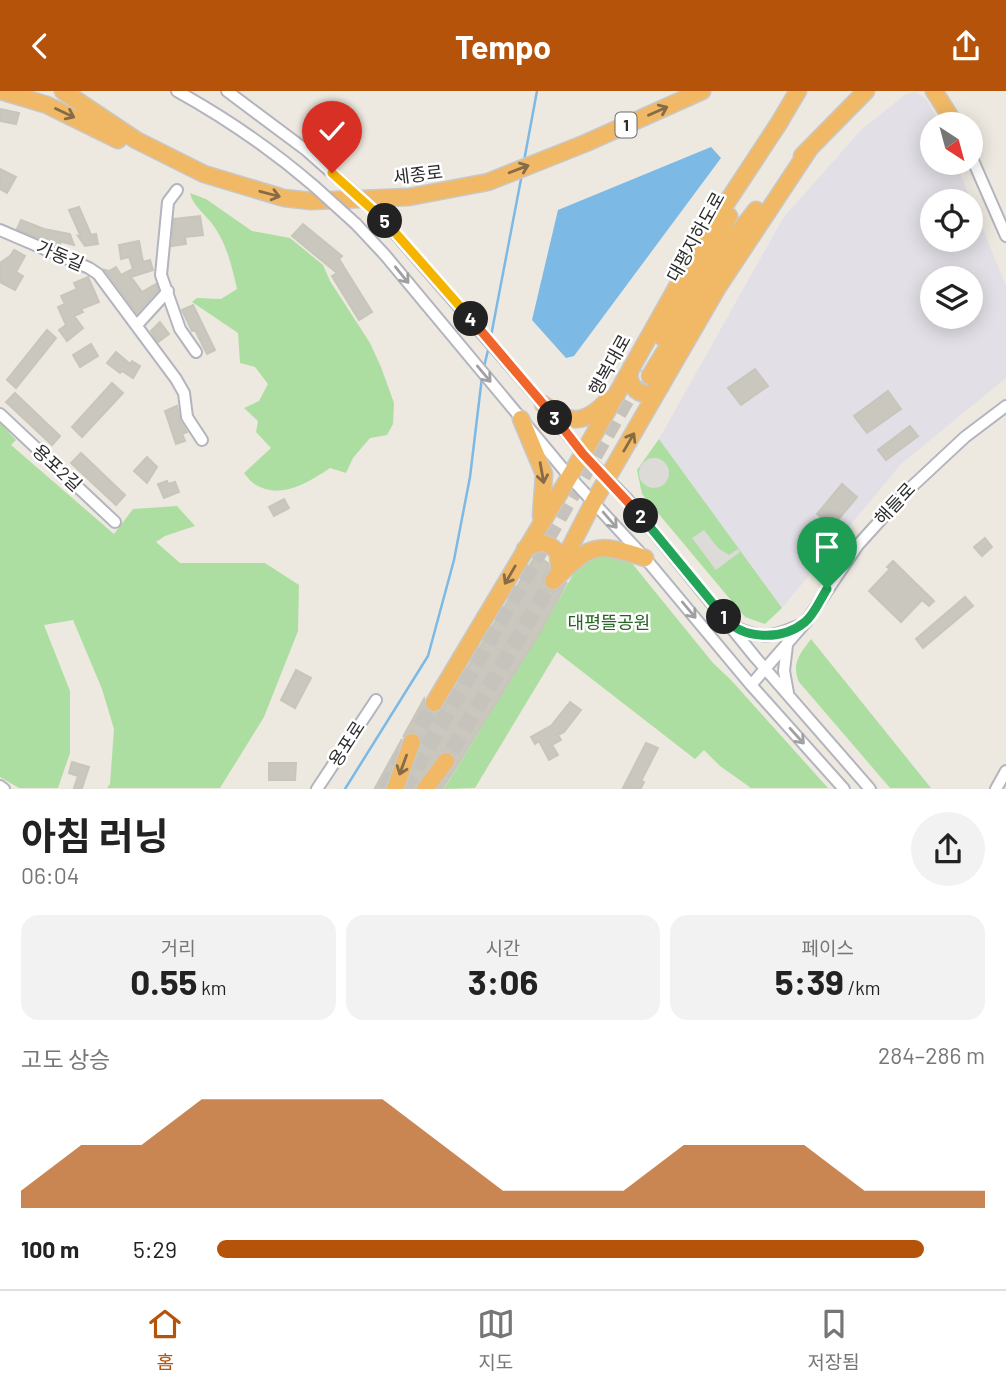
<!DOCTYPE html>
<html lang="ko">
<head>
<meta charset="utf-8">
<style>
	:root { --surface:#fff; --page:#f2f2f2; --text:#222; --muted:#767676; --line:#e0e0e0; --accent:#b45309 }
	body { margin:0; font-family:Barlow,"Noto Sans KR",sans-serif; background:var(--page); color:var(--text); height:100vh; display:flex; flex-direction:column; font-size:26px; white-space:nowrap }
	* { box-sizing:border-box; margin:0 }
	p { font-size:23px; color:var(--muted) }
	.icon { flex:none; width:38px; height:38px; fill:none; stroke:currentColor; stroke-width:2; stroke-linecap:round; stroke-linejoin:round }
	.map { position:relative; height:698px; overflow:hidden }
	.details { display:flex; flex-direction:column; background:var(--surface); flex:1 }
	.details>* { flex:none }
	.needle { width:46px; rotate:144deg }
	.controls { position:absolute; left:920px; top:21px; display:grid; gap:14px }
	.controls a { display:grid; place-items:center; width:63px; height:63px; border-radius:50%; background:var(--surface); box-shadow:0 4px 18px #0003; font-size:35px }
	.pin { position:absolute; display:grid; place-items:center; width:60px; height:60px; color:#fff; margin:-72px -30px; border-radius:50% 50% 50% 0; rotate:-45deg; box-shadow:0 0 7px #0007 }
	.pin .icon { rotate:45deg }
	.km { position:absolute; width:35px; height:35px; margin:-18px; border-radius:50%; background:#222; color:#fff; font-size:19px; line-height:35px; text-align:center }
	.round { display:grid; place-items:center; flex:none; width:74px; height:74px; border-radius:37px; background:var(--page) }
	.headline { display:flex; align-items:center; justify-content:space-between; height:119px; padding:0 21px }
	h1 { font-size:38px; font-weight:700; line-height:52px }
	.figures { display:grid; grid-template-columns:repeat(3,1fr); gap:10px; height:119px; padding:7px 21px }
	.figures div { display:grid; align-content:center; border-radius:18px; background:var(--page); text-align:center }
	.figures b { font-size:35px; font-weight:700 }
	.figures small { font-size:19px; font-weight:400 }
	.figures p { font-size:19px }
	.chart { height:196px; padding:14px 21px }
	.chart p { display:flex; justify-content:space-between }
	.chart svg { width:100%; height:126px; margin-top:7px; fill:var(--accent); opacity:.7 }
	ul { padding:0 21px; list-style:none; font-size:23px }
	li { display:grid; grid-template-columns:112px 84px 1fr; align-items:center; height:52px }
	li i { height:18px; border-radius:9px; background:var(--accent) }
	header { display:flex; justify-content:space-between; align-items:center; height:91px; padding:0 21px; background:var(--accent); color:#fff; font-size:32px; font-weight:700 }
	.dock { display:flex; justify-content:space-around; align-items:center; height:98px; border-top:2px solid var(--line); background:var(--surface); font-size:19px; color:var(--muted) }
	.dock a { display:grid; justify-items:center; gap:4px }
	.dock .active { color:var(--accent) }
	.map>svg:first-child { display:block }
	.industrial { fill:#e2e0e6; fill-rule:evenodd }
	.green { fill:#addea1 }
	.plaza { fill:#dddbd7 }
	.water { fill:#7cb9e5 }
	.lines { fill:none; stroke-linecap:round; stroke-linejoin:round }
	.stream { stroke:#7cb9e5; stroke-width:2.5 }
	.building { fill:#c9c7be; stroke:#c8c5ba; stroke-width:2 }
	.highway-tunnel { stroke:#c6c3bc; stroke-width:16; stroke-dasharray:16 8; stroke-linecap:butt }
	.minor-casing { stroke:#b3b4be; stroke-width:14 }
	.highway-casing { stroke:#c8c8c8; stroke-width:19 }
	.minor { stroke:#fff; stroke-width:10 }
	.highway { stroke:#f1b866; stroke-width:16 }
	.minor-bridge-casing { stroke:#b3b4be; stroke-width:14; stroke-linecap:butt }
	.minor-bridge { stroke:#fff; stroke-width:10 }
	.oneway { stroke:#856b46 }
	.oneway2 { stroke:#a0a0a0 }
	.split-1-casing { stroke:#fff; stroke-width:14 }
	.split-2-casing { stroke:#fff; stroke-width:14 }
	.split-3-casing { stroke:#fff; stroke-width:14 }
	.split-4-casing { stroke:#fff; stroke-width:14 }
	.split-5-casing { stroke:#fff; stroke-width:14 }
	.split-6-casing { stroke:#fff; stroke-width:14 }
	.split-1 { stroke:#22a559; stroke-width:9 }
	.split-2 { stroke:#22a559; stroke-width:9 }
	.split-3 { stroke:#f0652b; stroke-width:9 }
	.split-4 { stroke:#f0652b; stroke-width:9 }
	.split-5 { stroke:#f5b400; stroke-width:9 }
	.split-6 { stroke:#f5b400; stroke-width:9 }
	.labels { text-anchor:middle; stroke-width:5; stroke-linejoin:round; paint-order:stroke }
	.shield { fill:#fff; stroke:#6b6b6b; stroke-width:2 }
	.shield-label { font-size:16px; font-weight:bold; fill:#2c2c2c }
	.street-label { font-size:18px; fill:#2c2c2c; stroke:#fff }
	.park-label { font-size:18px; fill:#256521; stroke:#fff }
</style>
</head>
<body>
<header><svg class="icon" aria-label="back" viewBox="0 0 24 24"><path d="M15 5l-7 7 7 7"/></svg>Tempo<svg class="icon" aria-label="share" viewBox="0 0 24 24"><path d="M12 15V3M7 8l5-5 5 5M5 13v7h14v-7"/></svg></header>
<div class="map">
<svg width="1006" height="698" viewBox="0 0 1006 698">
	<rect width="100%" height="100%" fill="#ede9e0"/>
	<path class="industrial" d="M916,1L927,9L940,33H933V72H956L1006,195V287L901,373L782,517L659,348L783,127L861,39L906,3ZM933,110H971V149H933ZM933,187H971V226H933Z"/>
	<path class="green" d="M190,102L206,108L252,140L290,147L323,174L330,190L370,252L381,276L394,312L393,333L387,344L370,347L353,367L346,382L330,377C309,391 281,409 256,394C252,392 247,386 244,382L271,357L256,341L258,330L244,317L259,310L268,293L255,276L240,272L238,242L192,211L197,207L221,208L237,198C232,176 227,153 213,134C205,123 193,115 190,102Z
		M0,332L16,349L11,354L114,443L133,418L177,415L195,435L165,445L156,451L180,472H265L299,494L298,540L264,626L220,697H107L110,693L114,638L102,598L73,529L44,534L70,600V662L58,697H19L0,686Z
		M659,348L782,517L765,533L745,526L642,403L637,379Z
		M592,463L620,464L631,471L713,572L731,589L828,697H751L720,675L704,659L695,668L557,561L475,697L444,698L537,546L574,482Z
		M811,548L931,697H890L799,591C791,572 800,563 811,548Z"/>
	<path class="plaza" d="M639 382a15 15 0 1 1 30 0a15 15 0 1 1-30 0Z
		M704,439L718,457L729,464L738,458L740,461L716,479L692,447Z"/>
	<path class="water" d="M711,56L721,67L574,265L566,267L532,229L558,119Z"/>
	<g class="lines">
		<path class="stream" d="M524,70L537,0
			M491,245L522,83
			M484,276L489,255
			M345,698L428,565L454,469L470,386L482,286"/>
	</g>
	<path class="building" d="M0,18L19,22L16,33L0,30Z
		M0,78L16,86L7,102L0,98Z
		M79,116L91,144L96,143L98,153L85,155L78,145L81,146L69,119Z
		M200,125L203,144L185,146L186,153L172,155L174,128Z
		M21,129L44,138L70,143L74,154L59,150L62,157L17,138Z
		M303,133L342,165L339,168L372,221L359,229L332,185L337,182L292,145Z
		M139,150L143,171L150,169L153,179L131,186L142,201L156,193L158,199L137,222L105,179L109,180L116,176L121,184L133,178L129,166L121,168L119,154Z
		M14,159L25,165L16,181L23,185L15,199L0,191V172L10,165Z
		M88,186L99,211L81,218L83,221L74,225L83,237L67,250L59,239L66,234L58,216L65,213L61,205L77,198L74,192Z
		M193,214L215,259L207,263L195,239L192,240L182,219Z
		M160,231L169,243L158,251L151,240Z
		M47,239L56,247L16,297L7,289Z
		M91,253L98,265L80,276L73,264Z
		M116,261L130,273L132,270L140,275L133,287L122,280L120,282L107,272Z
		M755,278L768,295L741,314L728,297Z
		M112,292L123,302L82,346L72,336Z
		M888,300L901,318L867,342L854,325Z
		M15,302L60,345L52,354L6,311Z
		M177,315L180,330L187,341L182,343L185,350L176,353L165,320Z
		M910,335L918,345L886,369L878,359Z
		M81,362L125,404L116,414L71,372Z
		M147,366L157,376L147,392L134,380Z
		M167,390L168,393L175,391L179,401L164,407L158,393Z
		M842,393L857,406L832,436L817,423Z
		M284,408L289,417L274,425L269,416Z
		M985,447L992,456L982,465L974,456Z
		M536,464L548,472L549,480L543,488L546,498L556,500L567,491L540,541L443,697H438L456,671L453,662L447,660L438,664L415,697H406L422,650L415,641H410L403,646L424,608L425,616L429,621H438L443,617Z
		M893,470L934,510L929,515L922,509L901,531L869,500L890,478L887,476Z
		M965,506L973,515L923,557L916,548Z
		M296,579L311,587L295,617L281,609Z
		M570,611L581,619L564,641L558,644L561,649L552,654L558,664L549,669L539,650L535,653L531,646L551,635Z
		M402,648L385,697H375Z
		M646,652L658,657L641,690L644,691L641,697H623Z
		M72,671L89,676L82,697H74L78,685L69,682Z
		M269,672H296L295,689H269Z"/>
	<g class="lines">
		<path class="highway-tunnel" d="M440,680L558,479
			M385,698L434,612
			M404,698L643,280"/>
		<defs>
			<path id="minor" d="M177,0C226,27 272,59 314,95
				M227,0L306,59L332,82
				M971,65L1006,145
				M177,99L168,111L161,184L180,238L196,261
				M381,126L543,313L583,363L628,409L755,566L870,698
				M356,133L385,164L569,385L645,467L751,594L844,698
				M0,139L89,177L98,183L176,288L184,302L187,326L202,349
				M137,234L168,200
				M0,323L115,431
				M733,535C762,549 771,547 800,534
				M787,554L784,580L788,602
				M751,594L806,531L858,454L905,402L965,346L1006,315
				M0,695L4,698
				M317,698L376,609
				M996,698L1006,680"/>
			<path id="highway" d="M1,0L47,14L118,49
				M63,0L136,49L204,83L284,107L311,110L409,106L488,91L586,52L702,0
				M934,0L955,33
				M776,37L798,0
				M802,65L866,0
				M662,246L729,125
				M631,277C626,291 635,304 650,303L661,295
				M650,285L732,150L756,119
				M543,313C570,334 585,334 609,308
				M521,328L544,383L541,425
				M525,458C538,451 547,448 558,462L559,478
				M559,478L594,410L718,196L810,57
				M553,490C590,454 594,450 645,467
				M434,612L583,363L710,137L781,29
				M395,698L412,651
				M425,698L446,670"/>
		</defs>
		<use href="#minor" class="minor-casing"/>
		<use href="#highway" class="highway-casing"/>
		<use href="#minor" class="minor"/>
		<use href="#highway" class="highway"/>
		<defs>
			<path id="minor-bridge" d="M332,82L381,126
				M314,95L356,133"/>
		</defs>
		<use href="#minor-bridge" class="minor-bridge-casing"/>
		<use href="#minor-bridge" class="minor-bridge"/>
	</g>
	<defs><path id="oneway-shaft" d="M-6 0H5M1.5-3L5.5 0L1.5 3" fill="none" stroke-width="1.6" stroke-linecap="round" stroke-linejoin="round" transform="scale(1.75)"/></defs>
	<g class="oneway">
		<use href="#oneway-shaft" transform="translate(658 20) rotate(-24)"/>
		<use href="#oneway-shaft" transform="translate(65 22) rotate(25)"/>
		<use href="#oneway-shaft" transform="translate(519 78) rotate(-21)"/>
		<use href="#oneway-shaft" transform="translate(270 103) rotate(15)"/>
		<use href="#oneway-shaft" transform="translate(629 351) rotate(-60)"/>
		<use href="#oneway-shaft" transform="translate(542 382) rotate(80)"/>
		<use href="#oneway-shaft" transform="translate(510 484) rotate(120)"/>
		<use href="#oneway-shaft" transform="translate(403 674) rotate(110)"/>
	</g>
	<g class="oneway2">
		<use href="#oneway-shaft" transform="translate(402 184) rotate(51)"/>
		<use href="#oneway-shaft" transform="translate(484 283) rotate(50)"/>
		<use href="#oneway-shaft" transform="translate(610 429) rotate(49)"/>
		<use href="#oneway-shaft" transform="translate(689 519) rotate(50)"/>
		<use href="#oneway-shaft" transform="translate(797 645) rotate(48)"/>
	</g>
	<g class="lines">
		<defs>
			<path id="split-1" d="M724,526C742,549 782,550 805,531C814,524 821,507 827,498"/>
			<path id="split-2" d="M641,425L724,526"/>
			<path id="split-3" d="M555,327L583,363L641,425"/>
			<path id="split-4" d="M471,228L555,327"/>
			<path id="split-5" d="M385,130L471,228"/>
			<path id="split-6" d="M332,82L385,130"/>
		</defs>
		<use href="#split-1" class="split-1-casing"/>
		<use href="#split-2" class="split-2-casing"/>
		<use href="#split-3" class="split-3-casing"/>
		<use href="#split-4" class="split-4-casing"/>
		<use href="#split-5" class="split-5-casing"/>
		<use href="#split-6" class="split-6-casing"/>
		<use href="#split-1" class="split-1"/>
		<use href="#split-2" class="split-2"/>
		<use href="#split-3" class="split-3"/>
		<use href="#split-4" class="split-4"/>
		<use href="#split-5" class="split-5"/>
		<use href="#split-6" class="split-6"/>
	</g>
	<g class="labels">
		<rect class="shield" x="615.5" y="21.5" width="21" height="25" rx="5"/>
		<g class="shield-label">
			<text x="626" y="40">1</text>
		</g>
		<g class="street-label">
			<text transform="translate(418 84) rotate(-7)" y="6">세종로</text>
			<text transform="translate(696 146) rotate(-61)" y="6">대평지하도로</text>
			<text transform="translate(60 165) rotate(23)" y="6">가동길</text>
			<text transform="translate(610 274) rotate(-61)" y="6">행복대로</text>
			<text transform="translate(57 377) rotate(43)" y="6">용포2길</text>
			<text transform="translate(895 413) rotate(-47)" y="6">해들로</text>
			<text transform="translate(347 653) rotate(-57)" y="6">용포로</text>
		</g>
		<g class="park-label">
			<text x="609" y="538">대평뜰공원</text>
		</g>
	</g>
</svg>
<div class="controls">
<a><svg class="needle" viewBox="-14 -14 28 28"><path d="M0-13l5 13h-10z" fill="#e53935"/><path d="M0 13l5-13h-10z" fill="#767676"/></svg></a>
<a><svg class="icon" aria-label="locate" viewBox="0 0 24 24"><circle cx="12" cy="12" r="6"/><path d="M12 2v4M12 18v4M2 12h4M18 12h4"/></svg></a>
<a><svg class="icon" aria-label="layers" viewBox="0 0 24 24"><path d="M12 4l9 5-9 5-9-5zM3 14l9 5 9-5"/></svg></a>
</div>
<div class="pin" style="left:827px;top:498px;background:#1e9e55"><svg class="icon" aria-label="arrive" viewBox="0 0 24 24"><path d="M6 21V4h12l-3 4 3 4H6"/></svg></div>
<div class="pin" style="left:332px;top:82px;background:#d93025"><svg class="icon" aria-label="check" viewBox="0 0 24 24"><path d="M5 12l5 5 9-10"/></svg></div>
<b class="km" style="left:724px;top:526px">1</b>
<b class="km" style="left:641px;top:425px">2</b>
<b class="km" style="left:555px;top:327px">3</b>
<b class="km" style="left:471px;top:228px">4</b>
<b class="km" style="left:385px;top:130px">5</b>
</div>
<section class="details">
<div class="headline"><div><h1>아침 러닝</h1><p>06:04</p></div><a class="round"><svg class="icon" aria-label="share" viewBox="0 0 24 24"><path d="M12 15V3M7 8l5-5 5 5M5 13v7h14v-7"/></svg></a></div>
<div class="figures">
<div><p>거리</p><b>0.55<small> km</small></b></div>
<div><p>시간</p><b>3:06</b></div>
<div><p>페이스</p><b>5:39<small> /km</small></b></div>
</div>
<div class="chart"><p><span>고도 상승</span>284–286 m</p>
<svg viewBox="0 0 160 44" preserveAspectRatio="none"><path d="M0 44V38L10 22L20 22L30 6L40 6L50 6L60 6L70 22L80 38L90 38L100 38L110 22L120 22L130 22L140 38L150 38L160 38V44z"/></svg>
</div>
<ul>
<li><b>100 m</b>5:29<i style="width:92%"></i></li>
</ul>
</section>
<nav class="dock">
<a class="active"><svg class="icon" aria-label="home" viewBox="0 0 24 24"><path d="M3 11l9-7 9 7M6 9v11h12V9"/></svg>홈</a>
<a><svg class="icon" aria-label="map" viewBox="0 0 24 24"><path d="M3 6l6-2 6 2 6-2v14l-6 2-6-2-6 2zM9 4v14M15 6v14"/></svg>지도</a>
<a><svg class="icon" aria-label="saved" viewBox="0 0 24 24"><path d="M7 4h10v16l-5-4-5 4z"/></svg>저장됨</a>
</nav>
</body>
</html>
